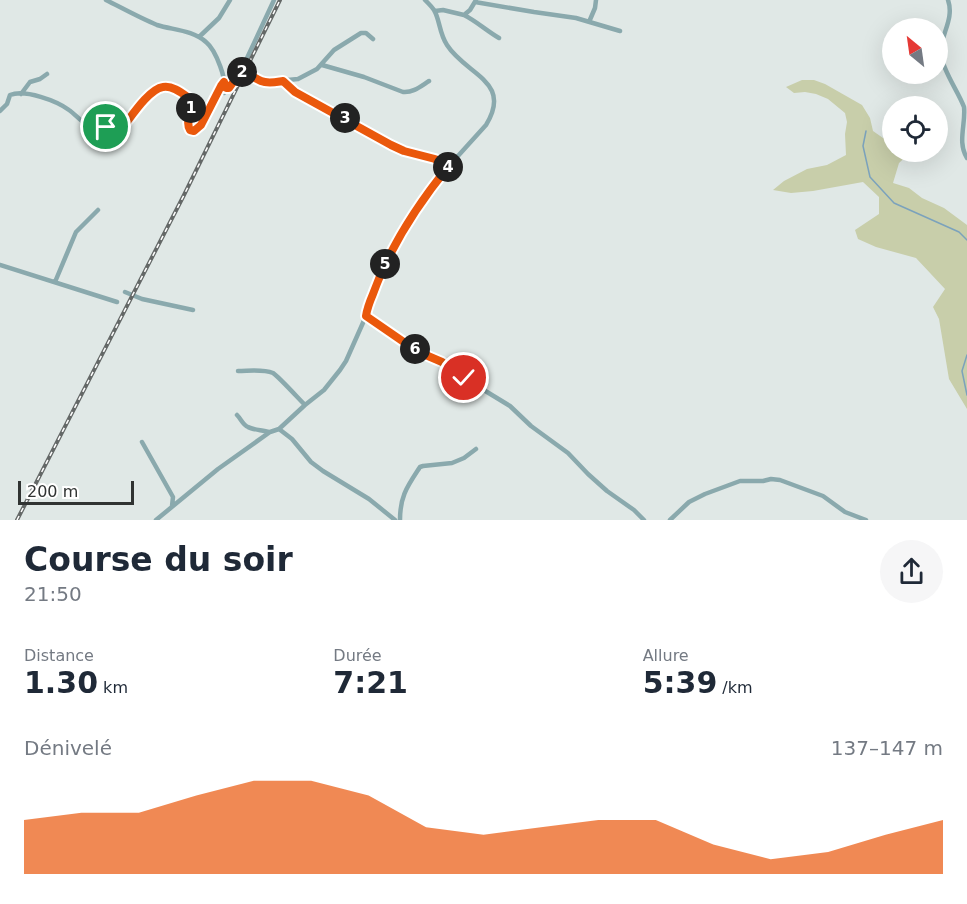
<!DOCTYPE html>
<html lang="fr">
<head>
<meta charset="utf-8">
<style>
	:root { --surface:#fff; --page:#f6f6f7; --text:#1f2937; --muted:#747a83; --accent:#ea580c }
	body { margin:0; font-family:"DejaVu Sans",sans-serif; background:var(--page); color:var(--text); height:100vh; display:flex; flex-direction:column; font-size:22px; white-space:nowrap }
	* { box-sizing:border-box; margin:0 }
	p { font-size:20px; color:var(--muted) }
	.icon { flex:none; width:33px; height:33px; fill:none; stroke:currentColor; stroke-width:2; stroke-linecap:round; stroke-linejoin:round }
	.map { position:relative; height:520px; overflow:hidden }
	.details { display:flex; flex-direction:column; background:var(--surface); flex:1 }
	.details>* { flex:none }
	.needle { width:39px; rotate:331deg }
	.controls { position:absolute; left:882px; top:18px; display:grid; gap:12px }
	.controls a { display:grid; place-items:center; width:66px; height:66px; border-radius:50%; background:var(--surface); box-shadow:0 6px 24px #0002; font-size:30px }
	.scale { position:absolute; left:18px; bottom:15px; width:116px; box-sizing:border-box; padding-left:6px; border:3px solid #303332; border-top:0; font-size:16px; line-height:21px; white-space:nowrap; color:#303332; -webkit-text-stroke:4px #fff; paint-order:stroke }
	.pin { position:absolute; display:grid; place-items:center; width:51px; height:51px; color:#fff; margin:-26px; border:3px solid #fff; border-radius:50%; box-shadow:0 2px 6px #0007 }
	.km { position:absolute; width:30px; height:30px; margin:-15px; border-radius:50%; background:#222; color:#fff; font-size:16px; line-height:30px; text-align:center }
	.round { display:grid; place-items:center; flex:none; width:63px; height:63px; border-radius:32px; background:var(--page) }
	.head { display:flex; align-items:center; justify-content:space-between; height:102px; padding:0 24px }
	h1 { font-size:33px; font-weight:700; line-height:45px }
	.figures { display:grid; grid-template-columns:repeat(3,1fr); gap:9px; height:102px; padding:6px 24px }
	.figures div { display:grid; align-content:center }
	.figures b { font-size:30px; font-weight:700 }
	.figures small { font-size:16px; font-weight:400 }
	.figures p { font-size:16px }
	.chart { height:168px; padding:12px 24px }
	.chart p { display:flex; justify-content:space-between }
	.chart svg { width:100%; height:108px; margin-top:6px; fill:var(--accent); opacity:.7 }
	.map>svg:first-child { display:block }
	.green { fill:#c8ceaa }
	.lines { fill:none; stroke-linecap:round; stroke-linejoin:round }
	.stream { stroke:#7ba2bc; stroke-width:1.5 }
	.street { stroke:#8aa9ad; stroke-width:4.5 }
	.rail-casing { stroke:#646867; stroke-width:4 }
	.rail { stroke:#fff; stroke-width:1.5; stroke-dasharray:4.5; stroke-linecap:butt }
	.route-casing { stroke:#fff; stroke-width:12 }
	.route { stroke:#ea580c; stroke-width:8 }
</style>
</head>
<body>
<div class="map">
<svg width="967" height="520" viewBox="0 0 967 520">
	<rect width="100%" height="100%" fill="#e0e8e6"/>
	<path class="green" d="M802,80H814L825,84L862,105L870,118L873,131L883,138L892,132V152H911L899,163L893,183L909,188L922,198L944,208L967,225V409L949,379L939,319L933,307L945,289L916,258L876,247L858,239L855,230L879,214V197L863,182L813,191L791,193L773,190L784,181L807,169L827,165L846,155L845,134L847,122L845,113L828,99L816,94L805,92L794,93L786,87Z"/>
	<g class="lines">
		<path class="stream" d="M866,131L863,146L870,177L894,203L959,232L967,240
			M967,355L962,371L967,395"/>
		<path class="street" d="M106,0C122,8 140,18 157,25C173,30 193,30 206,42C216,50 228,82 224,93
			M948,0C955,20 939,36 941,55C943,71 958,91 964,107C966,124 957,142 967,158
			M475,2L534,12L576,18L620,31
			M435,11L443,10L464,15L470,10L476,0
			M464,15C476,21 487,31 499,38
			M589,22L595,8L596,0
			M199,37L219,18L230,0
			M322,65L364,77L403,92C413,93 421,86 429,81
			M241,71L267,82L298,79L317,69L334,50L361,33H366L373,39
			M283,81L295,91L391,145L404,151L435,159L448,167
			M226,88L232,86L241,71L274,0
			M21,94L30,82L40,79L47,74
			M0,111L7,104L10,95C25,89 57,101 69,110C75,114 81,122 88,125C98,129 111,127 122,127C127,123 129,117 134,112C139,105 154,88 163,87C172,85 182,93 189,97C195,109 184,120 190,130L194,131C209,119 212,97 224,82
			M0,265L117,302
			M55,282L76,232L98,210
			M125,292L142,299L193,310
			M366,316L411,347L428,356L442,362L464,378L510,406L531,426L568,453L588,474L607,491L634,510L644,520
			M238,371C249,371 263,369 273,373C278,376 299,399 305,405
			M237,415C241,419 243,425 248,427C253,430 263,430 269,432
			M279,429L292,439L311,462L323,471L369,499L395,520
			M142,442L173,497L172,506
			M156,520L218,469L270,432L279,429L305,405L324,390L340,370L346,361L366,316L380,275L393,250L432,187L448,167L486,125C513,81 466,75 447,45C439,33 440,20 434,10C432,7 428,3 425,0
			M400,520C400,496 407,487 420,467L423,466L452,463L464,458L476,449
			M670,520L689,502L705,494L740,481H763L771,479L780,480L823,496L845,512L866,520"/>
		<defs>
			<path id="rail" d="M17,520L184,195L280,0"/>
		</defs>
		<use href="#rail" class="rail-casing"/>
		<use href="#rail" class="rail"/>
	</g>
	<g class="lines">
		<defs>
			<path id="route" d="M106,127H123C131,117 149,89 163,87C172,85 182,93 189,98C195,109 184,120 190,130L194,131L201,125L221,86L224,82L226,88H229L241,71C248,73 254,78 261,81C268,84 276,82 283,81L295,92L391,145L404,151L435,159L448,167C418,204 389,249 373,294C370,301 367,309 366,316L411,347L428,356L442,362L464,378"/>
		</defs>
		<use href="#route" class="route-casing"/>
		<use href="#route" class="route"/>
	</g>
</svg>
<div class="controls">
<a><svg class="needle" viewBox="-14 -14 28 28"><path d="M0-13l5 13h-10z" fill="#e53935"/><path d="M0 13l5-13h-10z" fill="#747a83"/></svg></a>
<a><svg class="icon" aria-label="locate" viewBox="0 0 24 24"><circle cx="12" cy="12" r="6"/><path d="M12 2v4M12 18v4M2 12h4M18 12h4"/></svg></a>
</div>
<div class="scale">200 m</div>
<div class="pin" style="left:106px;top:127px;background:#1e9e55"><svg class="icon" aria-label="arrive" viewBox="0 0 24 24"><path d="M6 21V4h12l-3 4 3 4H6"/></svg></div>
<div class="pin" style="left:464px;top:378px;background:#d93025"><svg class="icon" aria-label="check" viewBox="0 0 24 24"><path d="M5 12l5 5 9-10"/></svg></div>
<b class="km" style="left:191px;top:108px">1</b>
<b class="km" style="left:242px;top:72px">2</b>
<b class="km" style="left:345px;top:118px">3</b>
<b class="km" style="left:448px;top:167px">4</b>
<b class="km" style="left:385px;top:264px">5</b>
<b class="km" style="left:415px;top:349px">6</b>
</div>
<section class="details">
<div class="head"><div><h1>Course du soir</h1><p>21:50</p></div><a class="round"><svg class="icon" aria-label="share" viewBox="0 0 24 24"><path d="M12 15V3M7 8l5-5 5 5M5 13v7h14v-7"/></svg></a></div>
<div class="figures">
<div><p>Distance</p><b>1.30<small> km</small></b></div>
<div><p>Durée</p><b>7:21</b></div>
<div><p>Allure</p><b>5:39<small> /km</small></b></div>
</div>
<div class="chart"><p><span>Dénivelé</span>137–147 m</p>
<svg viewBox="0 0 160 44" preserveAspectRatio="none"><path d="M0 44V22L10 19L20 19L30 12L40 6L50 6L60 12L70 25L80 28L90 25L100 22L110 22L120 32L130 38L140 35L150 28L160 22V44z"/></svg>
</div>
</section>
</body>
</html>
